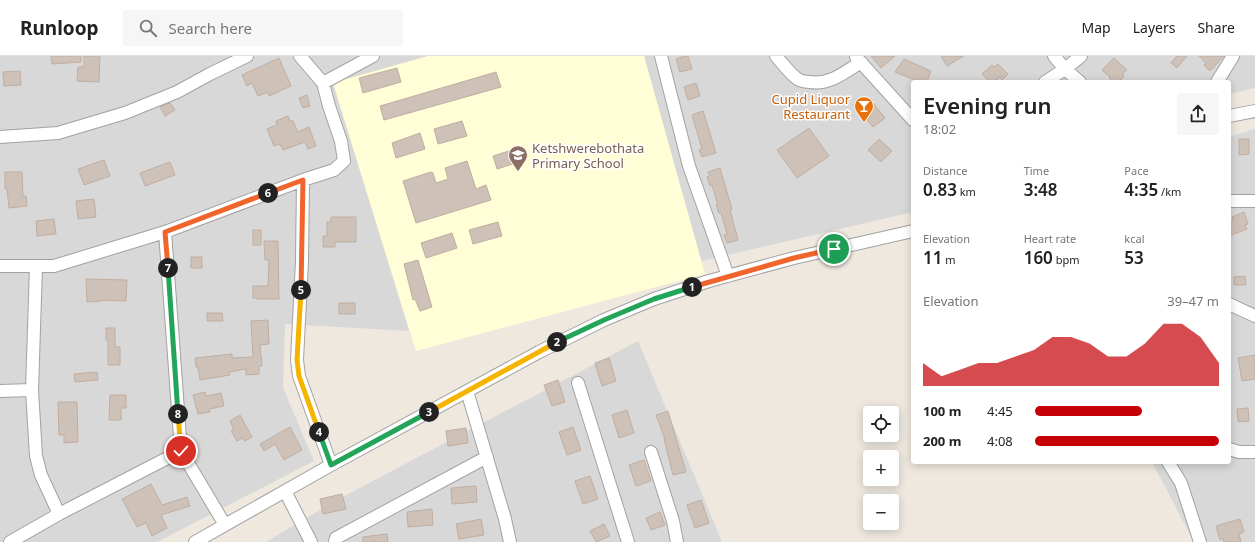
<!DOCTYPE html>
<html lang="en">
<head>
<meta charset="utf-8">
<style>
	:root { --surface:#fff; --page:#f6f6f6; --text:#222; --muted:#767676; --line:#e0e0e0; --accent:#c60007 }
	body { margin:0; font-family:"Noto Sans",sans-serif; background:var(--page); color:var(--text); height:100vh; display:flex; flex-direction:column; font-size:15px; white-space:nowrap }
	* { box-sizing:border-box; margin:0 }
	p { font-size:13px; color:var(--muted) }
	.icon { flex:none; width:22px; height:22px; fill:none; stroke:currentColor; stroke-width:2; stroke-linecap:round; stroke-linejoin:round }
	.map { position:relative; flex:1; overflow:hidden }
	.panel { position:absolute; left:911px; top:24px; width:320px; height:384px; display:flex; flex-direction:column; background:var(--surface); border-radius:4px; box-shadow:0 2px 10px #0003 }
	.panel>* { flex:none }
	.buttons { position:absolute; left:863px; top:350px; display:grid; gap:8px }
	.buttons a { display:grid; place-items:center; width:36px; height:36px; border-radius:4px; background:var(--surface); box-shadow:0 2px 10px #0003; font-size:20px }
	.pin { position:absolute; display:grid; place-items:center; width:34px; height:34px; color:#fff; margin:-17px; border:2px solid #fff; border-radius:50%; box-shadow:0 1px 4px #0007 }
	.km { position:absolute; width:20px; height:20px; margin:-10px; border-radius:50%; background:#222; color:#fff; font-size:11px; line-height:20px; text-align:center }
	.round { display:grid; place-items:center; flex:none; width:42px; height:42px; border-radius:4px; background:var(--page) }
	.summary { display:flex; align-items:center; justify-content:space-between; height:68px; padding:0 12px }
	h1 { font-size:22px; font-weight:600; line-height:30px }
	.stats { display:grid; grid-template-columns:repeat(3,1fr); gap:6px; height:68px; padding:4px 12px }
	.stats div { display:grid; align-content:center }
	.stats b { font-size:17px; font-weight:600 }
	.stats small { font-size:11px; font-weight:400 }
	.stats p { font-size:11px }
	.chart { height:112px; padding:8px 12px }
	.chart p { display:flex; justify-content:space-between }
	.chart svg { width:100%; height:72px; margin-top:4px; fill:var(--accent); opacity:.7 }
	ul { padding:0 12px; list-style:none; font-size:13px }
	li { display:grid; grid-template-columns:64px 48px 1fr; align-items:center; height:30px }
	li i { height:10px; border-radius:5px; background:var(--accent) }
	header { display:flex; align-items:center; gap:24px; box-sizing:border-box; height:56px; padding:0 20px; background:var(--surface); border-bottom:1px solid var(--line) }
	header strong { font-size:19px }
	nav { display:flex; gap:22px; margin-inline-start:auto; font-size:14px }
	.search { width:280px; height:36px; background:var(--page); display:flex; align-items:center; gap:10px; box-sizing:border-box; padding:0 14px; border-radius:4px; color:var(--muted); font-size:15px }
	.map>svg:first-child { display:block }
	.residential { fill:#d9d8d8 }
	.education { fill:#fffed7 }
	.building { fill:#cec1b8; stroke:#c0aea1 }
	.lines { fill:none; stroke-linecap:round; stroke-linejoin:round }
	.minor-casing { stroke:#a2a2a2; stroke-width:14 }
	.minor { stroke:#fff; stroke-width:12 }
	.split-1-casing { stroke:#fff; stroke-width:8 }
	.split-2-casing { stroke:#fff; stroke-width:8 }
	.split-3-casing { stroke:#fff; stroke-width:8 }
	.split-4-casing { stroke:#fff; stroke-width:8 }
	.split-5-casing { stroke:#fff; stroke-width:8 }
	.split-6-casing { stroke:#fff; stroke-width:8 }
	.split-7-casing { stroke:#fff; stroke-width:8 }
	.split-8-casing { stroke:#fff; stroke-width:8 }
	.split-9-casing { stroke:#fff; stroke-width:8 }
	.split-1 { stroke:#f0652b; stroke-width:5 }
	.split-2 { stroke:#22a559; stroke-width:5 }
	.split-3 { stroke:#f5b400; stroke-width:5 }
	.split-4 { stroke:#22a559; stroke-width:5 }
	.split-5 { stroke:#f5b400; stroke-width:5 }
	.split-6 { stroke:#f0652b; stroke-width:5 }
	.split-7 { stroke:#f0652b; stroke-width:5 }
	.split-8 { stroke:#22a559; stroke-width:5 }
	.split-9 { stroke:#f5b400; stroke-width:5 }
	.labels { text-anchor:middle; stroke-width:3; stroke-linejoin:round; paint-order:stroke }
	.food-label { font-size:13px; fill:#c56008; stroke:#fff; text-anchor:end }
	.education-label { font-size:13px; fill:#785e54; stroke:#fff; text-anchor:start }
</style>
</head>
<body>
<header>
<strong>Runloop</strong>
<div class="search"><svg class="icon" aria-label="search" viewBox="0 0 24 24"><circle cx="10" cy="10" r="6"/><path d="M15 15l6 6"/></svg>Search here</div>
<nav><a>Map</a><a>Layers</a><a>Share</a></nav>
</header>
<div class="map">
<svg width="1255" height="486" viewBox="0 0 1255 486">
	<rect width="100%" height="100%" fill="#eee8df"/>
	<path class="residential" d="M0,0H428L333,27L409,275L285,268L283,332L314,405L157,486H0Z
		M644,0H1255V32L1229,38V26H913V156L701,205Z
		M1255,73V486H1194L1152,406H1229V81Z
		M638,285L722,486H266L337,444Z"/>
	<path class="education" d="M428,0H644L705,218L416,295L333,27Z"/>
	<path class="building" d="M51,0H81V6L52,8Z
		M84,0H100L99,26L77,25L78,11H84Z
		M685,0H688L692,13L680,16L676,3Z
		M871,0H895L881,12Z
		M941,0H964L947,10Z
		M1177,0H1187L1177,12L1171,7Z
		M1199,0H1224L1210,15L1204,9L1206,7Z
		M279,2L291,30L269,40L268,36L258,40L252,27L247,30L242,19Z
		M1114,2L1127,14L1122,18L1124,20L1119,26H1113L1109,22L1110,21L1102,14Z
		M904,3L931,15L927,26H920L895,16Z
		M998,8L1008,18L1002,24L1000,21L995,26H990L982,18L992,9L994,11Z
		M397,12L401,26L363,37L359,22Z
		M20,15L21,29L4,30L3,16Z
		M496,16L501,31L384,64L380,50Z
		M696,27L700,40L688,44L684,31Z
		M307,39L310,50L303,52L299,42Z
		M170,47L175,54L165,60L160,51Z
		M873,47L885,62L873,71L861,56Z
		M703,55L716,97L702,101L699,94L702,93L692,59Z
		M288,60L290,65H293L298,76L309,71L316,90L308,93L305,86L283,94L280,88L274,90L267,73L277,69L276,65Z
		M462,65L467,80L438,88L434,73Z
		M809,72L829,100L797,122L777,94Z
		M420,77L425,93L396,102L392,87Z
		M879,83L892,95L881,106L868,94Z
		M1239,83H1249V98L1239,99Z
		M512,94L516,107L497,113L493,100Z
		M104,104L110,120L84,129L78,113Z
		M467,105L476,133L486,129L491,144L416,167L403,125L431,116L433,117L436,127L448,123L445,112Z
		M170,106L175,119L145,130L140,117Z
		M720,112L732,153L730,154L738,184L727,187L724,179L727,178L721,157H719L716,149H718L712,129L710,130L707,121L710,120L708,116Z
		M5,116H22L23,141L26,140L27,150L9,152L7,133H5Z
		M94,143L96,161L78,163L76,145Z
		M1244,156L1248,168L1245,169L1247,173L1229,180V165L1233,164L1232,161Z
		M331,161H356V186H335V191H323V180H327V166H331Z
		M54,163L56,178L37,180L36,165Z
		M498,166L502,180L473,188L469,174Z
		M253,174H261V189H253Z
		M452,177L457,192L426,202L421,187Z
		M264,185H278L279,243H257V242H253V230H268L269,204H265Z
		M191,201H202V212H191Z
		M418,204L432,251L420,255L415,243L413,244L404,208Z
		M1245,220L1246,229H1234V221Z
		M86,223L127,224L126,245L102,244V245L87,246Z
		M339,247H355V258H339Z
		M207,257H222L223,265H207Z
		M268,264L269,288L260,289L262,310H259V318L246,319V313L229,316L230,319L200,324L198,311H196L195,302L232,298V302L253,301L251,265Z
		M106,272H115V291H120V309H108V284H106Z
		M1255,299V323L1242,325L1238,302Z
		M609,302L616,325L602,330L595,307Z
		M97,316L98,324L75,326L74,318Z
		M558,324L565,346L552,350L544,329Z
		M205,336L206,340L221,337L224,350L209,353L210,356L198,358L193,339Z
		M110,339H126V352H121V364H109Z
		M58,346H77L78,386L64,387V379H59Z
		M1248,352L1249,365L1238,366L1237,353Z
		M627,354L634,377L619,382L612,359Z
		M668,355L686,416L673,419L664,383H665L656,359Z
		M240,359L252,381L245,385L243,382L237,385L231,375L234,374L230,365Z
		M290,371L302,394L284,404L275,388L264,395L260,388Z
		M573,371L581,394L567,399L559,376Z
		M466,372L468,387L448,390L446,375Z
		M644,404L651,425L636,430L629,409Z
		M590,420L598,443L583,448L575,425Z
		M151,428L162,449L187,441L190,450L161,459L167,472L152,480L146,467L137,471L122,443Z
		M476,430L477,446L452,448L451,432Z
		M342,438L346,453L323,458L320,443Z
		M701,444L709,467L695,472L687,449Z
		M432,453L433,469L408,471L407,456Z
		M660,456L665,469L651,474L646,462Z
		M481,463L484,479L459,483L456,468Z
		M1240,463L1244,476L1239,478L1241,486H1224L1223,482L1220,484L1216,470Z
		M604,468L610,480L596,486L590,475Z
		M387,478L388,486H363V481Z"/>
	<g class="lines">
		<defs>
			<path id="minor" d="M661,0L689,110L728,220
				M776,0C782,7 788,15 795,21C799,25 805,26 810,26C830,29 845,16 861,6
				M1054,0L1065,13L1080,26
				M856,1L913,64
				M1045,26L1065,13L1081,0
				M1217,26L1233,0
				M323,27L373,0
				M1229,60L1255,55
				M0,81L58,77L125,57L177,36L210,18L247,0
				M303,124L302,205L297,304L299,320L331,409
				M1229,145H1255
				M165,176L181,395L225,469
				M0,210H54L165,176L303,124L334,114L344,105L341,85L329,50L323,27L300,0
				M36,210L32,334L36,400L41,419L59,458
				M1229,248L1255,260
				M578,327L628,486
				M0,335L32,334
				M467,335L505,463L510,486
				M1229,393L1239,396H1255
				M651,396L673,465L677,486
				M1168,406L1181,427L1200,486
				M285,435L311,486
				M10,486L59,458L181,395
				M195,486L331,409L539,296L604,264L654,243L709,225L794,202L913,175
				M335,486L336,482L487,401"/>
		</defs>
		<use href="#minor" class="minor-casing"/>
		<use href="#minor" class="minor"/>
	</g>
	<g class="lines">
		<defs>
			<path id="split-1" d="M692,231L794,202L834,193"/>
			<path id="split-2" d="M557,286L604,264L654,243L692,231"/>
			<path id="split-3" d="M429,356L557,286"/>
			<path id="split-4" d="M319,376L331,409L429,356"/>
			<path id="split-5" d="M301,234L297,304L299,320L319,376"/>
			<path id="split-6" d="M268,137L303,124L301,234"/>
			<path id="split-7" d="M168,212L165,176L268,137"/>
			<path id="split-8" d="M168,212L178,358"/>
			<path id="split-9" d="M178,358L181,395"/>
		</defs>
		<use href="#split-1" class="split-1-casing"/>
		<use href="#split-2" class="split-2-casing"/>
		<use href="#split-3" class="split-3-casing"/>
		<use href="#split-4" class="split-4-casing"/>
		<use href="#split-5" class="split-5-casing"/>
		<use href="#split-6" class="split-6-casing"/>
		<use href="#split-7" class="split-7-casing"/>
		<use href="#split-8" class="split-8-casing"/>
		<use href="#split-9" class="split-9-casing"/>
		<use href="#split-1" class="split-1"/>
		<use href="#split-2" class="split-2"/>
		<use href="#split-3" class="split-3"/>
		<use href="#split-4" class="split-4"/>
		<use href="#split-5" class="split-5"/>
		<use href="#split-6" class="split-6"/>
		<use href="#split-7" class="split-7"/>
		<use href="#split-8" class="split-8"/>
		<use href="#split-9" class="split-9"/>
	</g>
	<defs>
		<symbol id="bar-pin" viewBox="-11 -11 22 30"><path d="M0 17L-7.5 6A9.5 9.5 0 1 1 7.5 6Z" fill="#e8710a" stroke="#fff"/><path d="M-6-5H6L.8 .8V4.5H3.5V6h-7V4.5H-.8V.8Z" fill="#fff"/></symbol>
		<symbol id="school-pin" viewBox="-11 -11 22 30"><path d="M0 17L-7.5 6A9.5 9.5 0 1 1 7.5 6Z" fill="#8d6e63" stroke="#fff"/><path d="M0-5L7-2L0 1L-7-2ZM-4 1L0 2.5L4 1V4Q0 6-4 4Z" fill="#fff"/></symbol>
	</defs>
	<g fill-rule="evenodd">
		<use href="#bar-pin" x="853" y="39" width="22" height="30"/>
		<use href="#school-pin" x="507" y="88" width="22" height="30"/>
	</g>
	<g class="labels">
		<g class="food-label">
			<text x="850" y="48">Cupid Liquor<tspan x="850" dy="15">Restaurant</tspan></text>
		</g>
		<g class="education-label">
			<text x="532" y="97">Ketshwerebothata<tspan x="532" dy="15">Primary School</tspan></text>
		</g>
	</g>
</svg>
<div class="buttons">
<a><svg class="icon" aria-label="locate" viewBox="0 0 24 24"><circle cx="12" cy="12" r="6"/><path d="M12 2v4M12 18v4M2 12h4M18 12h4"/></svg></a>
<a>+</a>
<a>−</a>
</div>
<div class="pin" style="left:834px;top:193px;background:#1e9e55"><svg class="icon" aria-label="arrive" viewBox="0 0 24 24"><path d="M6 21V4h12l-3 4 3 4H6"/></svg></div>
<div class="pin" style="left:181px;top:395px;background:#d93025"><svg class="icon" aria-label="check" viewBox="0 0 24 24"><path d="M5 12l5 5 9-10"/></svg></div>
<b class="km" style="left:692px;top:231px">1</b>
<b class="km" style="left:557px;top:286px">2</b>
<b class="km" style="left:429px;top:356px">3</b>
<b class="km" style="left:319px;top:376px">4</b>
<b class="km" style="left:301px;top:234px">5</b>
<b class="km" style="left:268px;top:137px">6</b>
<b class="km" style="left:168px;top:212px">7</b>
<b class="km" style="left:178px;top:358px">8</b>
<section class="panel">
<div class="summary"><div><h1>Evening run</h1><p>18:02</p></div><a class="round"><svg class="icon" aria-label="share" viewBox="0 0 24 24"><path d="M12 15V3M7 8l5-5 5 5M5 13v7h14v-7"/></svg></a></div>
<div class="stats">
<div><p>Distance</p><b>0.83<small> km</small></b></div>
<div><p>Time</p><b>3:48</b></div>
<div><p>Pace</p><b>4:35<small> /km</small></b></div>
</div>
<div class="stats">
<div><p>Elevation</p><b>11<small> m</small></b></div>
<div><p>Heart rate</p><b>160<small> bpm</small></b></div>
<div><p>kcal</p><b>53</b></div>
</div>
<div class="chart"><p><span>Elevation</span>39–47 m</p>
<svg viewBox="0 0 160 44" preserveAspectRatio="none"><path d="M0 44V30L10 38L20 34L30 30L40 30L50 26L60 22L70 14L80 14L90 18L100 26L110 26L120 18L130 6L140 6L150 14L160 30V44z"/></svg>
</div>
<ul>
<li><b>100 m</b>4:45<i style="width:58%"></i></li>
<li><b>200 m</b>4:08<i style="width:100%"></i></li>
</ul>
</section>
</div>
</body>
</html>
